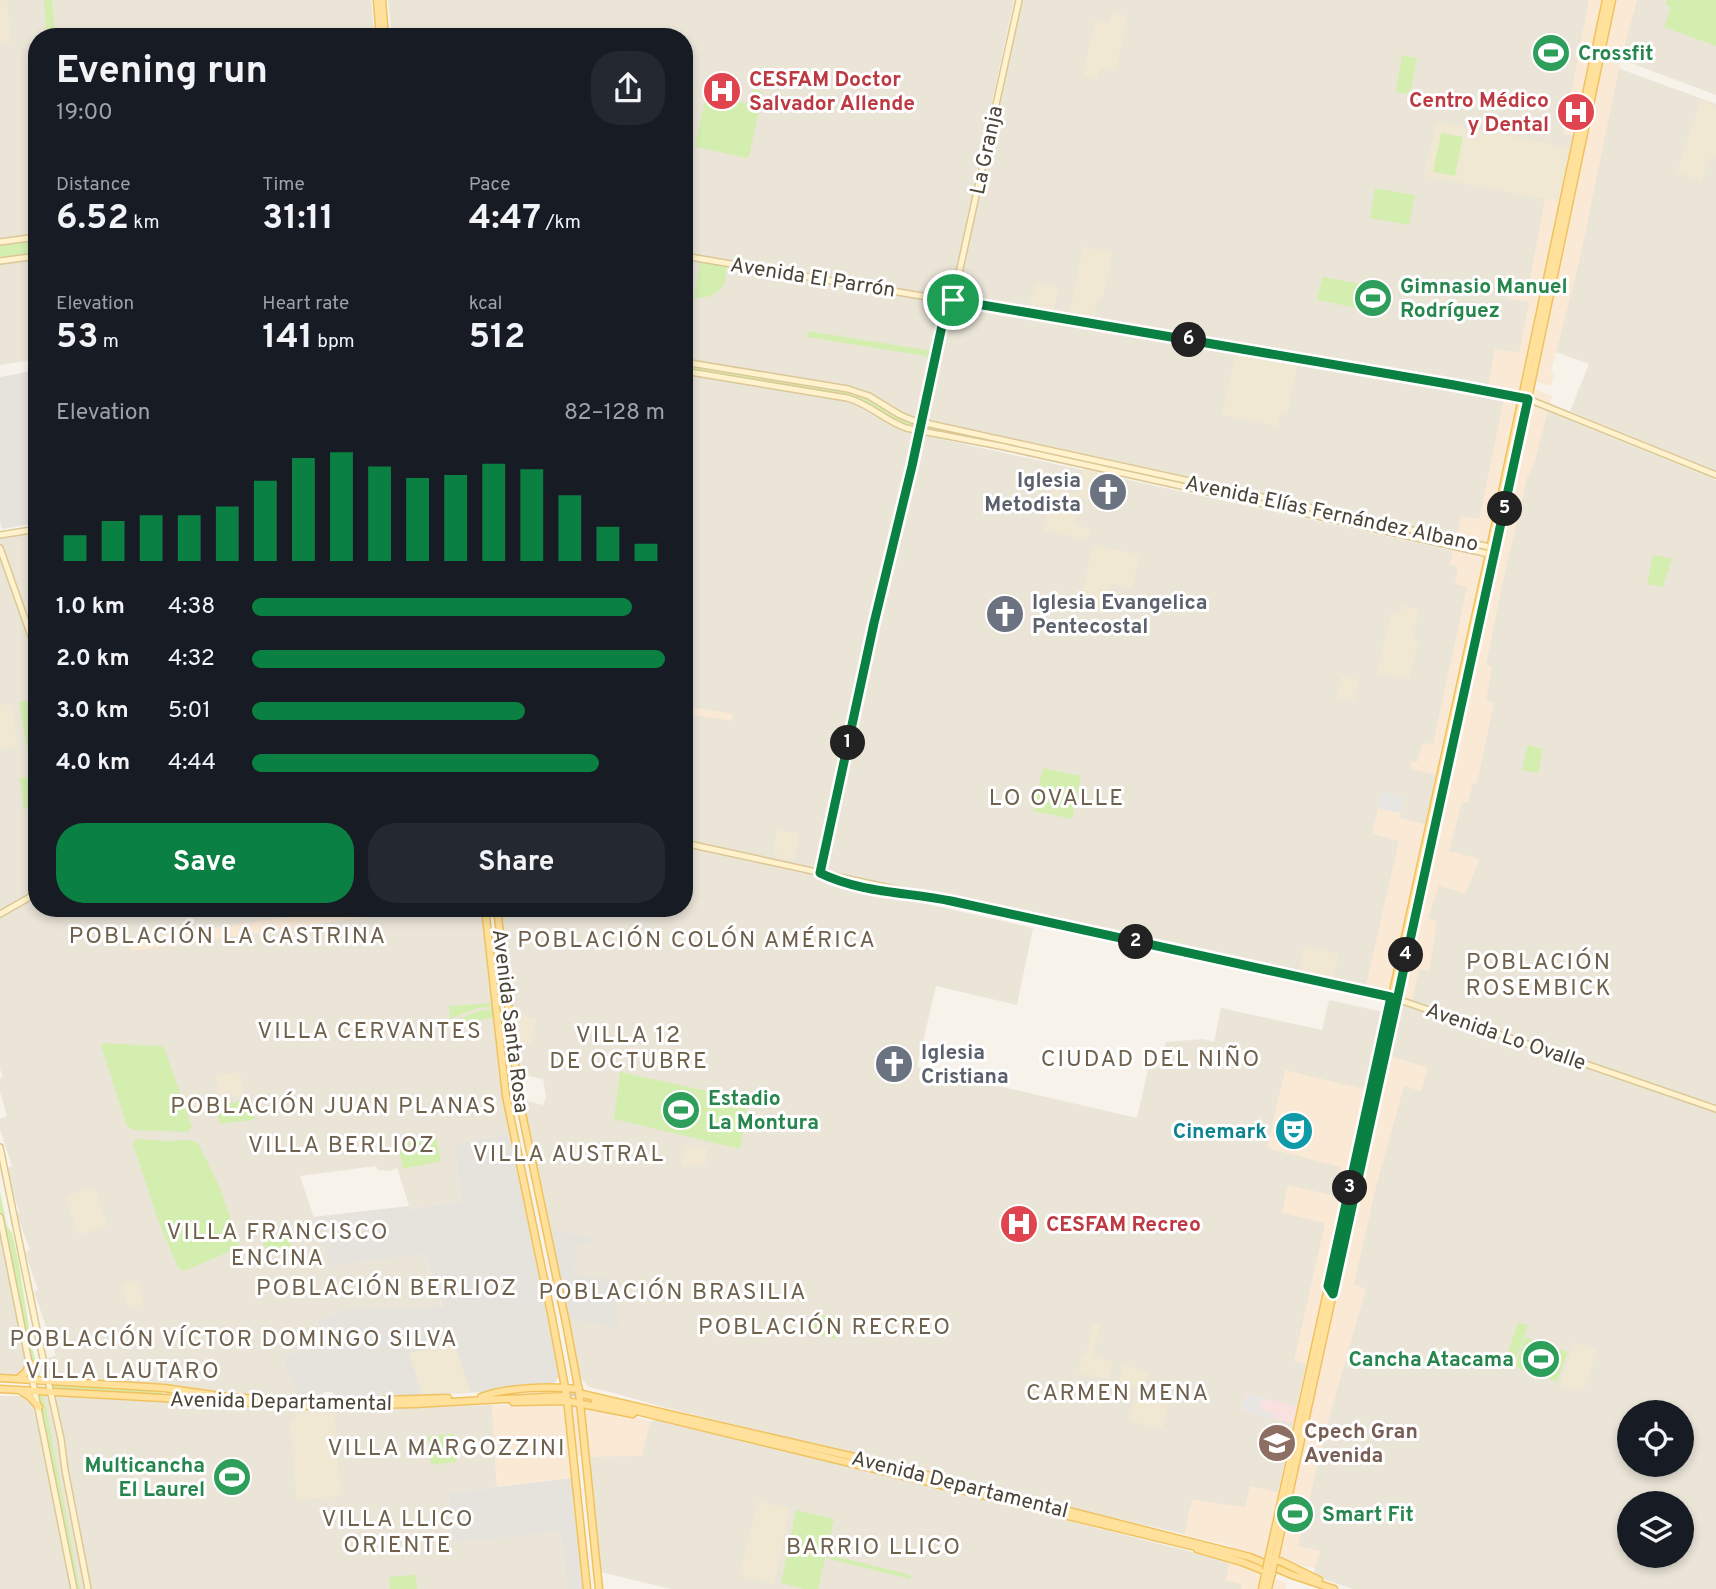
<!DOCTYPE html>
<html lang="en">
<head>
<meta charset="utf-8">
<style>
	:root { --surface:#171b24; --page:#242831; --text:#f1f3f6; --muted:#9ea1a6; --accent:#0b8043 }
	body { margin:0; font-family:Overpass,sans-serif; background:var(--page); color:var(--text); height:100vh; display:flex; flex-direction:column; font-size:26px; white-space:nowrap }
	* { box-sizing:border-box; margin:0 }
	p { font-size:23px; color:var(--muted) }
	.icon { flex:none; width:38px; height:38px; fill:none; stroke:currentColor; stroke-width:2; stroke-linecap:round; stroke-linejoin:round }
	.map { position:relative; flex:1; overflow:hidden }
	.panel { position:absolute; left:28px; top:28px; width:665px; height:889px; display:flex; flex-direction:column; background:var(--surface); border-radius:28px; box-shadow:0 4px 10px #0003 }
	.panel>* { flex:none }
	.buttons { position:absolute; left:1617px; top:1400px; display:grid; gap:14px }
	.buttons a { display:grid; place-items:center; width:77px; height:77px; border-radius:50%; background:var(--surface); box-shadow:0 4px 10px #0003; font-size:35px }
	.pin { position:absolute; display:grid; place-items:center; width:60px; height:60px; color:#fff; margin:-30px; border:4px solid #fff; border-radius:50%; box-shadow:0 2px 7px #0007 }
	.km { position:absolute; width:35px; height:35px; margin:-18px; border-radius:50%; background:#222; color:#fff; font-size:19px; line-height:35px; text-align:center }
	.round { display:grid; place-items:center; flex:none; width:74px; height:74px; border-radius:28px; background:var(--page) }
	.headline { display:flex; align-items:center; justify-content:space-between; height:119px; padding:0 28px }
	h1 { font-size:38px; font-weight:700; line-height:52px }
	.metrics { display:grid; grid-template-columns:repeat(3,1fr); gap:10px; height:119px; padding:7px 28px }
	.metrics div { display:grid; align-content:center }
	.metrics b { font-size:35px; font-weight:700 }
	.metrics small { font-size:19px; font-weight:400 }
	.metrics p { font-size:19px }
	.chart { height:196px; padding:14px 28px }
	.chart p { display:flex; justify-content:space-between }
	.chart svg { width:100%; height:126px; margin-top:7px; stroke:var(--accent); stroke-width:6 }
	.button { display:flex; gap:14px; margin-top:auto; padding:14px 28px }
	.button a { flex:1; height:80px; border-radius:28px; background:var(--accent); color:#fff; font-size:28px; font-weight:700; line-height:80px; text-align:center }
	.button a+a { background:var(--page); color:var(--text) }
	ul { padding:0 28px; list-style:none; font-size:23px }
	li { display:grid; grid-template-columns:112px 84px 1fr; align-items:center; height:52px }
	li i { height:18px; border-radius:9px; background:var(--accent) }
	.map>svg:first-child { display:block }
	.residential { fill:#ebe5d8; fill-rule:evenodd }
	.commercial { fill:#fae9d5 }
	.industrial { fill:#e6e2dc }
	.education { fill:#f1e8d3 }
	.medical { fill:#f8e1de }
	.green { fill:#d4eeb0 }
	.parking { fill:#e8e6e2 }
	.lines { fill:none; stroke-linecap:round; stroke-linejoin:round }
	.primary-tunnel { stroke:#d5d0c7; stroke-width:6; stroke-dasharray:6 3; stroke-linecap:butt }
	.secondary-casing { stroke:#dbc896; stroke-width:8 }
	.primary-casing { stroke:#f0c25f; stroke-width:9 }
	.secondary { stroke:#fff2cc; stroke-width:5 }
	.primary { stroke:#ffe19b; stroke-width:6 }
	.primary-bridge-casing { stroke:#f0c25f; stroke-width:9; stroke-linecap:butt }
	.primary-bridge { stroke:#ffe19b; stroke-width:6 }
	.route-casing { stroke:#fff; stroke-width:14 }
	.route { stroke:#0b8043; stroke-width:9 }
	.labels { text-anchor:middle; stroke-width:6; stroke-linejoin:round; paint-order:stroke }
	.leisure-label { font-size:21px; font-weight:bold; fill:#27864d; stroke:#fff; text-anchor:start }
	.health-label { font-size:21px; font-weight:bold; fill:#be3a42; stroke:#fff; text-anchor:start }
	.street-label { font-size:21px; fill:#4c4437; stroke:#fff }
	.worship-label { font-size:21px; font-weight:bold; fill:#5b616d; stroke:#fff; text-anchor:start }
	.culture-label { font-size:21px; font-weight:bold; fill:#0d838f; stroke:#fff; text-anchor:end }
	.education-label { font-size:21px; font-weight:bold; fill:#785e54; stroke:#fff; text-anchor:start }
	.neighbourhood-label { font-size:23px; letter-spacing:2px; fill:#70614d; stroke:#fff }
</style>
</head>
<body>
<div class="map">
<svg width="1716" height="1589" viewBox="0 0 1716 1589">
	<rect width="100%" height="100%" fill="#f7f3eb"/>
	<path class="residential" d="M0,0H371L375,37H37V359L0,365Z
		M388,0H1014L948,307L941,316L919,419L904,415L863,390L684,359V37H392Z
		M1021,0H1601L1550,248L1518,391L957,297Z
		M1615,0H1716V95L1604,53Z
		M1604,63L1716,104V471L1570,411L1589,364L1542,347Z
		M955,304L1517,400L1488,542L924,419L946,320L951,313Z
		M684,373L843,399L865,407L916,431L870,626L816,879L1033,928L1017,1005L936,986L917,1067L1137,1118L1151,1056L1164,1051L1166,1042L1204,1039L1214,1042L1221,1008L1322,1030L1329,1000L1383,1012L1265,1553L1072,1508L663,1407L610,1392L589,1387L578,1376L523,1100L543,1105L546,1097L543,1079L519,1074L500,908H684Z
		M1531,405L1716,480V1589H1353L1317,1577L1314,1574L1315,1568L1288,1562L1285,1558L1280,1556ZM1629,1412H1682V1465H1629ZM1629,1503H1682V1556H1629Z
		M922,435L1482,557L1438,767L1388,993L824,870L877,624Z
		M37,532V908H481L500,1081L510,1133L454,1145L462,1201L410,1209L397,1168L389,1171L378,1170L376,1166L300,1176L330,1266L425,1254L443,1308L346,1310L316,1321L324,1342L283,1357L297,1396L250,1395L162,1384L59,1378L53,1373L48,1358L56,1355L34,1292L38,1290L25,1252L30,1250L16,1213L19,1211L10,1183L7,1168L12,1166L0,1130V1119L7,1116L0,1092V1078L3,1077L0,1069V537Z
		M0,1237L7,1269L31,1377L0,1375Z
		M0,1396H54L287,1410L334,1411L492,1405L497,1487L448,1493L453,1543L561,1532L567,1589H0Z
		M584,1406L650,1421L656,1420L822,1459L1220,1559L1260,1574L1257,1589H671L600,1572Z"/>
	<path class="commercial" d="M1589,0H1637L1620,64L1579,263L1551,372L1555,374L1551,386L1536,382L1535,389L1552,396L1534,464L1527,478L1501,590L1486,665L1492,666L1486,700L1494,703L1477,783H1473L1468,803L1462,802L1449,851L1480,859L1465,894L1439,885L1428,918L1437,922L1429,971L1419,969L1412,1000L1365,989L1399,841L1372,834L1378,808L1401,813L1400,818L1425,824L1436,775L1410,768L1411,761L1417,762L1423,743L1433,744L1467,587L1455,584L1458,567L1450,564L1461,516L1479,519L1506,389L1488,386L1495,349L1519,353L1529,302L1508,299L1511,281L1529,284L1545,199L1560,201L1574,136L1563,134Z
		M684,706L733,714L731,721L684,713Z
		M350,908H429L131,951L130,940Z
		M1388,1055L1428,1068L1421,1091L1404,1086L1376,1187L1354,1284L1366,1289L1328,1422L1298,1546L1320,1551L1315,1568L1288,1562L1285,1558L1280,1556L1275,1579L1287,1583L1285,1589H1241L1242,1584L1226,1580L1232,1546L1184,1535L1192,1500L1245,1507L1250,1486L1293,1496L1321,1367L1294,1361L1325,1223L1282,1213L1288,1185L1335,1196L1341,1167L1267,1148L1285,1070L1367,1090L1337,1225L1350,1228Z
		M492,1405L581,1406L650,1421L642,1456L571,1457L572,1478L497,1487Z"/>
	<path class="industrial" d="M37,370V523L2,529L0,521V377Z
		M510,1133L559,1376L553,1385L513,1387L483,1392L352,1398L335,1396L332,1392H324L322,1397L297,1396L283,1357L324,1342L316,1321L346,1310L443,1307L425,1254L330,1266L313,1217L409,1206L411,1209L462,1201L454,1145Z
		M549,1230L592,1237V1244L577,1246L574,1274L613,1280L618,1329L567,1318Z
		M572,1478L584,1589H567L561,1532L453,1543L448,1493Z"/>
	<path class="education" d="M0,0H7L11,42L0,43Z
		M1112,13L1127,16L1116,71L1100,68L1097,79L1083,76L1095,20L1109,23Z
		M1701,100L1716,106V159L1710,157L1701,181L1677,172Z
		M1437,122L1571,148L1560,202L1424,176Z
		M1083,247L1112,252L1103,299L1098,298L1093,320L1069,316Z
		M1035,283L1059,288L1053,313L1029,309Z
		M1236,351L1298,362L1287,415L1280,414L1277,426L1222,415Z
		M1083,469L1102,473L1096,501L1081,498L1075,525L1090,529L1088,540L1043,530L1052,489L1078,494Z
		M1093,545L1140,555L1132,588L1110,583L1103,614L1079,609Z
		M1402,606L1419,609L1413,637L1418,639L1409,680L1377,673L1391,612L1400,614Z
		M1342,676L1358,680L1353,701L1337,697Z
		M12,703L17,744L12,748L0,749V705Z
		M777,830L799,834L794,861L778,858V855L773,854Z
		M1304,946L1339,954L1333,981L1298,974Z
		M512,1013L536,1019L531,1045L517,1042L515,1039Z
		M240,1072L243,1095L221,1098L215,1076Z
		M685,1144L707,1149L705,1165L682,1166Z
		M94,1187L107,1225L78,1235L66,1196Z
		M136,1281L144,1303L129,1308L121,1285Z
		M1093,1323L1100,1324L1093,1357L1113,1362L1109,1379L1078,1373L1082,1355H1086Z
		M1574,1342L1597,1350L1583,1392L1560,1385Z
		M454,1344L471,1392L422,1394L409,1353Z
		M1123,1365L1149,1372L1144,1389L1119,1382Z
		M1135,1397L1168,1405L1162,1429L1129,1421Z
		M294,1412L334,1413L341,1496L297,1500L290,1422L295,1421Z
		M758,1501L790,1509L774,1584L739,1576Z"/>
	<path class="medical" d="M714,81L739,86L736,102L706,96L709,83Z
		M1245,1394L1298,1406L1295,1423L1241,1411Z"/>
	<path class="green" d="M44,0H52L56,37H47Z
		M1667,0H1716V46L1664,27L1671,8L1666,5Z
		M1402,55L1417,58L1410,94L1396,92Z
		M753,89L763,92L749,156L746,158L697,147L695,145L706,96L750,104Z
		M1441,133L1463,137L1455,176L1433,172Z
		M1375,188L1415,195L1409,225L1370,218Z
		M37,241V253L0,258V245Z
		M700,261L727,266C726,271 726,278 724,284C720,295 704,299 694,298Z
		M1323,277L1367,285L1362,309L1318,300L1317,298Z
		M808,331L932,351L931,357L807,337Z
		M684,364L855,393L918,424V428L901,424L863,400L845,395L684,370Z
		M925,424L1489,548L1488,552L924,429Z
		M1653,555L1672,559L1663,587L1647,584Z
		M37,699V745L27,747L19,702Z
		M1528,745L1543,749L1538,773L1522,770Z
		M1043,768L1081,776L1072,819L1033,811Z
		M37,776V807L24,809L20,778Z
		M491,1003V1007L478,1008L450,1019L449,1006Z
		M492,1009L493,1018L451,1025V1022L479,1011Z
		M104,1043L158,1046L164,1047L192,1127L188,1132L133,1130L127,1126L101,1046Z
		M620,1072L749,1100L740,1149L614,1119Z
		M249,1100L252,1101L255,1118L251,1120L220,1124L214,1107L215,1105Z
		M436,1136L441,1161L403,1169L398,1144Z
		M137,1139L167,1141L190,1140L198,1143L220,1188L240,1247L184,1271L178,1268L158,1220L133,1144Z
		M0,1191L7,1226L12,1233L18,1260L33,1352L38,1367L40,1377H34L0,1211Z
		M287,1230L292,1247L275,1252L274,1250L267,1252L262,1239Z
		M817,1314L838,1317L836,1338L813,1334Z
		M1518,1322L1528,1325L1513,1368L1504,1364Z
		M1525,1337L1568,1352L1557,1382L1515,1367Z
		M51,1383L161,1390L163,1396L51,1389Z
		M38,1396H44L80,1589H76Z
		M454,1434L456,1462L431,1465L428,1436Z
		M796,1510L834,1519L818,1589H804L781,1583Z
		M830,1555L911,1575L910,1579L829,1559Z
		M416,1575L417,1589H390L389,1577Z"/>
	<path class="parking" d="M1382,792L1404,797L1400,813L1378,808Z
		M1249,1394L1263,1398L1260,1410L1276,1414L1275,1419L1244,1412L1245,1408L1242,1407L1244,1399H1248Z"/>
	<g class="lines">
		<path class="primary-tunnel" d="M562,1392L582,1394"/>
		<defs>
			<path id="secondary" d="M0,242L37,237
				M684,256L1523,397L1716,475
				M0,261L37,256
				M684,362L848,389L869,396L900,415L912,420L1485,546L1490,547L1493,550
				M684,371L847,398C870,404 884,420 906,428L1000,446L1489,554L1492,553
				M0,535L37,529
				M0,548L37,653
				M684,843L1391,997L1716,1109
				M820,873L875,623L912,466L943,321L952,305L1019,0
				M833,879L897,894L912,895
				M0,914L37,893
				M0,1147L39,1340L61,1439L65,1470L88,1589
				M0,1217L74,1589"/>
			<path id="primary" d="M377,0L380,37
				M382,0L385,37
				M485,908L506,1096L552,1318L567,1398L587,1589
				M497,908L519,1099L566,1323L579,1392L599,1589
				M0,1378L164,1388L227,1397L294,1401L333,1402
				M19,1378L26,1372L30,1363
				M0,1389L308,1406L414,1404L563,1396
				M21,1391L30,1397L39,1407
				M582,1394L876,1462L1250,1557L1292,1575L1334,1589
				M481,1397C508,1387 550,1386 579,1389
				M382,1400L448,1398
				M595,1401L1200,1548
				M513,1402L567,1401L633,1414
				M1197,1549L1242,1562L1272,1574
				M1272,1559L1280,1561L1319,1580
				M1268,1561L1489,554L1606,0
				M1274,1563L1513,470L1612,0
				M1262,1589L1266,1570
				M1268,1589L1272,1572"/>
		</defs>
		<use href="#secondary" class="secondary-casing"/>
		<use href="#primary" class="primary-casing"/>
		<use href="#secondary" class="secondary"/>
		<use href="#primary" class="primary"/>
		<defs>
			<path id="primary-bridge" d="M1266,1570L1268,1561
				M1272,1572L1274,1563"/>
		</defs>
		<use href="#primary-bridge" class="primary-bridge-casing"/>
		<use href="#primary-bridge" class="primary-bridge"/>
	</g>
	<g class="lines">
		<defs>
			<path id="route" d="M953,300L1454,385L1528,399L1333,1294L1328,1286L1391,997L951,901C907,892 861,893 820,873L874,623L912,466L943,321L951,309Z"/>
		</defs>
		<use href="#route" class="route-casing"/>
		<use href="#route" class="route"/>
	</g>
	<defs>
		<symbol id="stadium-disc" viewBox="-11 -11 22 22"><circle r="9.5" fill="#2e9e5b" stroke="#fff"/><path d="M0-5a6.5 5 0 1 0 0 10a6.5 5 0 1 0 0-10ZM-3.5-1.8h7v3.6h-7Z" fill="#fff"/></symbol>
		<symbol id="hospital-disc" viewBox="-11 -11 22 22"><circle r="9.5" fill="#e0444e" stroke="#fff"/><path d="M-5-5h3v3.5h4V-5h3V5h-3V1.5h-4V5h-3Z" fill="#fff"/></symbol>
		<symbol id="church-disc" viewBox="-11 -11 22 22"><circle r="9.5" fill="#6b7280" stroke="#fff"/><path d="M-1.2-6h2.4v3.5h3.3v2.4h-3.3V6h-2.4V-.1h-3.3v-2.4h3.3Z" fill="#fff"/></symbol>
		<symbol id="theatre-disc" viewBox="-11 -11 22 22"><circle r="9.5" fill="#0f9aa8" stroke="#fff"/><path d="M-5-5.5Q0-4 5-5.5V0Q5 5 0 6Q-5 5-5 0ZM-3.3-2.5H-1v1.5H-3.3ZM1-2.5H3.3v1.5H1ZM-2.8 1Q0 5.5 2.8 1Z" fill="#fff"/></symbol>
		<symbol id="university-disc" viewBox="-11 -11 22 22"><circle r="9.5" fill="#8d6e63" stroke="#fff"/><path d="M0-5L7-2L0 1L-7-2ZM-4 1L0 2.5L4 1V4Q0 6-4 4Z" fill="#fff"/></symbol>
	</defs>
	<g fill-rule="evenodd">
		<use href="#stadium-disc" x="1529" y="31" width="44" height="44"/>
		<use href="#hospital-disc" x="700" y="69" width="44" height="44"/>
		<use href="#hospital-disc" x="1554" y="90" width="44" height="44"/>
		<use href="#stadium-disc" x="1351" y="276" width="44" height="44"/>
		<use href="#church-disc" x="1086" y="470" width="44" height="44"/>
		<use href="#church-disc" x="983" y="592" width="44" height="44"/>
		<use href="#church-disc" x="872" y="1042" width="44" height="44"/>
		<use href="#stadium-disc" x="659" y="1088" width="44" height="44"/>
		<use href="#theatre-disc" x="1272" y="1109" width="44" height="44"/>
		<use href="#hospital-disc" x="997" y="1202" width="44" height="44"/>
		<use href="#stadium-disc" x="1519" y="1337" width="44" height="44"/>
		<use href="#university-disc" x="1255" y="1421" width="44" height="44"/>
		<use href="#stadium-disc" x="210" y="1455" width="44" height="44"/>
		<use href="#stadium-disc" x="1273" y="1492" width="44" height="44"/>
	</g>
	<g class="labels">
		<g class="leisure-label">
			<text x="1578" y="60">Crossfit</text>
			<text x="1400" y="293">Gimnasio Manuel<tspan x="1400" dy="24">Rodríguez</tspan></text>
			<text x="708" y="1105">Estadio<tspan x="708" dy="24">La Montura</tspan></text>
			<text x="1514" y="1366" text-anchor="end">Cancha Atacama</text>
			<text x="205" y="1472" text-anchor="end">Multicancha<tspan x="205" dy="24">El Laurel</tspan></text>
			<text x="1322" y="1521">Smart Fit</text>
		</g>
		<g class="health-label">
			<text x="749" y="86">CESFAM Doctor<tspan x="749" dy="24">Salvador Allende</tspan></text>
			<text x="1549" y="107" text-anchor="end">Centro Médico<tspan x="1549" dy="24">y Dental</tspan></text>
			<text x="1046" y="1231">CESFAM Recreo</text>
		</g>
		<g class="street-label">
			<text transform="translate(986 150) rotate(-78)" y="7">La Granja</text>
			<text transform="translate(813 277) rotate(9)" y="7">Avenida El Parrón</text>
			<text transform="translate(1332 513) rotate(12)" y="7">Avenida Elías Fernández Albano</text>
			<text transform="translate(511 1021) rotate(83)" y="7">Avenida Santa Rosa</text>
			<text transform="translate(1506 1036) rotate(19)" y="7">Avenida Lo Ovalle</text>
			<text transform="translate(281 1401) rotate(1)" y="7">Avenida Departamental</text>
			<text transform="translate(960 1484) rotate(14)" y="7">Avenida Departamental</text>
		</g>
		<g class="worship-label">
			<text x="1081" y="487" text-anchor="end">Iglesia<tspan x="1081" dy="24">Metodista</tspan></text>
			<text x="1032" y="609">Iglesia Evangelica<tspan x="1032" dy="24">Pentecostal</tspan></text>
			<text x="921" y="1059">Iglesia<tspan x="921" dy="24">Cristiana</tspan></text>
		</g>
		<g class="culture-label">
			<text x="1267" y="1138">Cinemark</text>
		</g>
		<g class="education-label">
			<text x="1304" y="1438">Cpech Gran<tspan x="1304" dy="24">Avenida</tspan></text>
		</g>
		<g class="neighbourhood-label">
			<text x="1057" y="805">LO OVALLE</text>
			<text x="228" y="943">POBLACIÓN LA CASTRINA</text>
			<text x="697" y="947">POBLACIÓN COLÓN AMÉRICA</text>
			<text x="1539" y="969">POBLACIÓN<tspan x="1539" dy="26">ROSEMBICK</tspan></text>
			<text x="370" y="1038">VILLA CERVANTES</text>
			<text x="629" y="1042">VILLA 12<tspan x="629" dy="26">DE OCTUBRE</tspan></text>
			<text x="1151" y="1066">CIUDAD DEL NIÑO</text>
			<text x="334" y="1113">POBLACIÓN JUAN PLANAS</text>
			<text x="342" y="1152">VILLA BERLIOZ</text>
			<text x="569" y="1161">VILLA AUSTRAL</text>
			<text x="278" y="1239">VILLA FRANCISCO<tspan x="278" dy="26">ENCINA</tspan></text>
			<text x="387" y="1295">POBLACIÓN BERLIOZ</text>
			<text x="673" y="1299">POBLACIÓN BRASILIA</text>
			<text x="825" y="1334">POBLACIÓN RECREO</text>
			<text x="234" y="1346">POBLACIÓN VÍCTOR DOMINGO SILVA</text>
			<text x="123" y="1378">VILLA LAUTARO</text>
			<text x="1118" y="1400">CARMEN MENA</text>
			<text x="447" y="1455">VILLA MARGOZZINI</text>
			<text x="398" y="1526">VILLA LLICO<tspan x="398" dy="26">ORIENTE</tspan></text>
			<text x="874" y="1554">BARRIO LLICO</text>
		</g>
	</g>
</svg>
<div class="buttons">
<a><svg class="icon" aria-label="locate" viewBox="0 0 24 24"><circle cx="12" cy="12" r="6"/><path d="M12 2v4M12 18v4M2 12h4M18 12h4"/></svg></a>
<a><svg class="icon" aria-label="layers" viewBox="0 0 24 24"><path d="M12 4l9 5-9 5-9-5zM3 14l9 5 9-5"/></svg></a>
</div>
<div class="pin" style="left:953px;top:300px;background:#1e9e55"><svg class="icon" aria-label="arrive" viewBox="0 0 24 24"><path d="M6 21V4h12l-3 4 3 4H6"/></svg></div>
<b class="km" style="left:848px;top:743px">1</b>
<b class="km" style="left:1136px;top:942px">2</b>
<b class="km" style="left:1350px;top:1188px">3</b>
<b class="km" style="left:1406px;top:955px">4</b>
<b class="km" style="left:1505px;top:509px">5</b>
<b class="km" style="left:1189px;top:340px">6</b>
<section class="panel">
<div class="headline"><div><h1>Evening run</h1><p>19:00</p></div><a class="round"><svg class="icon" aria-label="share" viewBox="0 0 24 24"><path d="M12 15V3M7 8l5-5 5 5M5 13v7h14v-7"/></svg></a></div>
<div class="metrics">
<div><p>Distance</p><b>6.52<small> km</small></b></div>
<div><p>Time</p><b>31:11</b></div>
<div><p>Pace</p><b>4:47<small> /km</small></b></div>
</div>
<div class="metrics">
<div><p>Elevation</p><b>53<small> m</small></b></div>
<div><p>Heart rate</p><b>141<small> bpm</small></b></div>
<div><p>kcal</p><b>512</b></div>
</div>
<div class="chart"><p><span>Elevation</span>82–128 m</p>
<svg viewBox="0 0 160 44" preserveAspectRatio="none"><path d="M5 44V35M15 44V30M25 44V28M35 44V28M45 44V25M55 44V16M65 44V8M75 44V6M85 44V11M95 44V15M105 44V14M115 44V10M125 44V12M135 44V21M145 44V32M155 44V38"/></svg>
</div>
<ul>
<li><b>1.0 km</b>4:38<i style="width:92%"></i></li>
<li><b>2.0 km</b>4:32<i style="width:100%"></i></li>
<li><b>3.0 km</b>5:01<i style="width:66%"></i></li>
<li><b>4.0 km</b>4:44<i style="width:84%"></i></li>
</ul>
<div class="button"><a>Save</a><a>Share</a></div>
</section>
</div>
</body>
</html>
